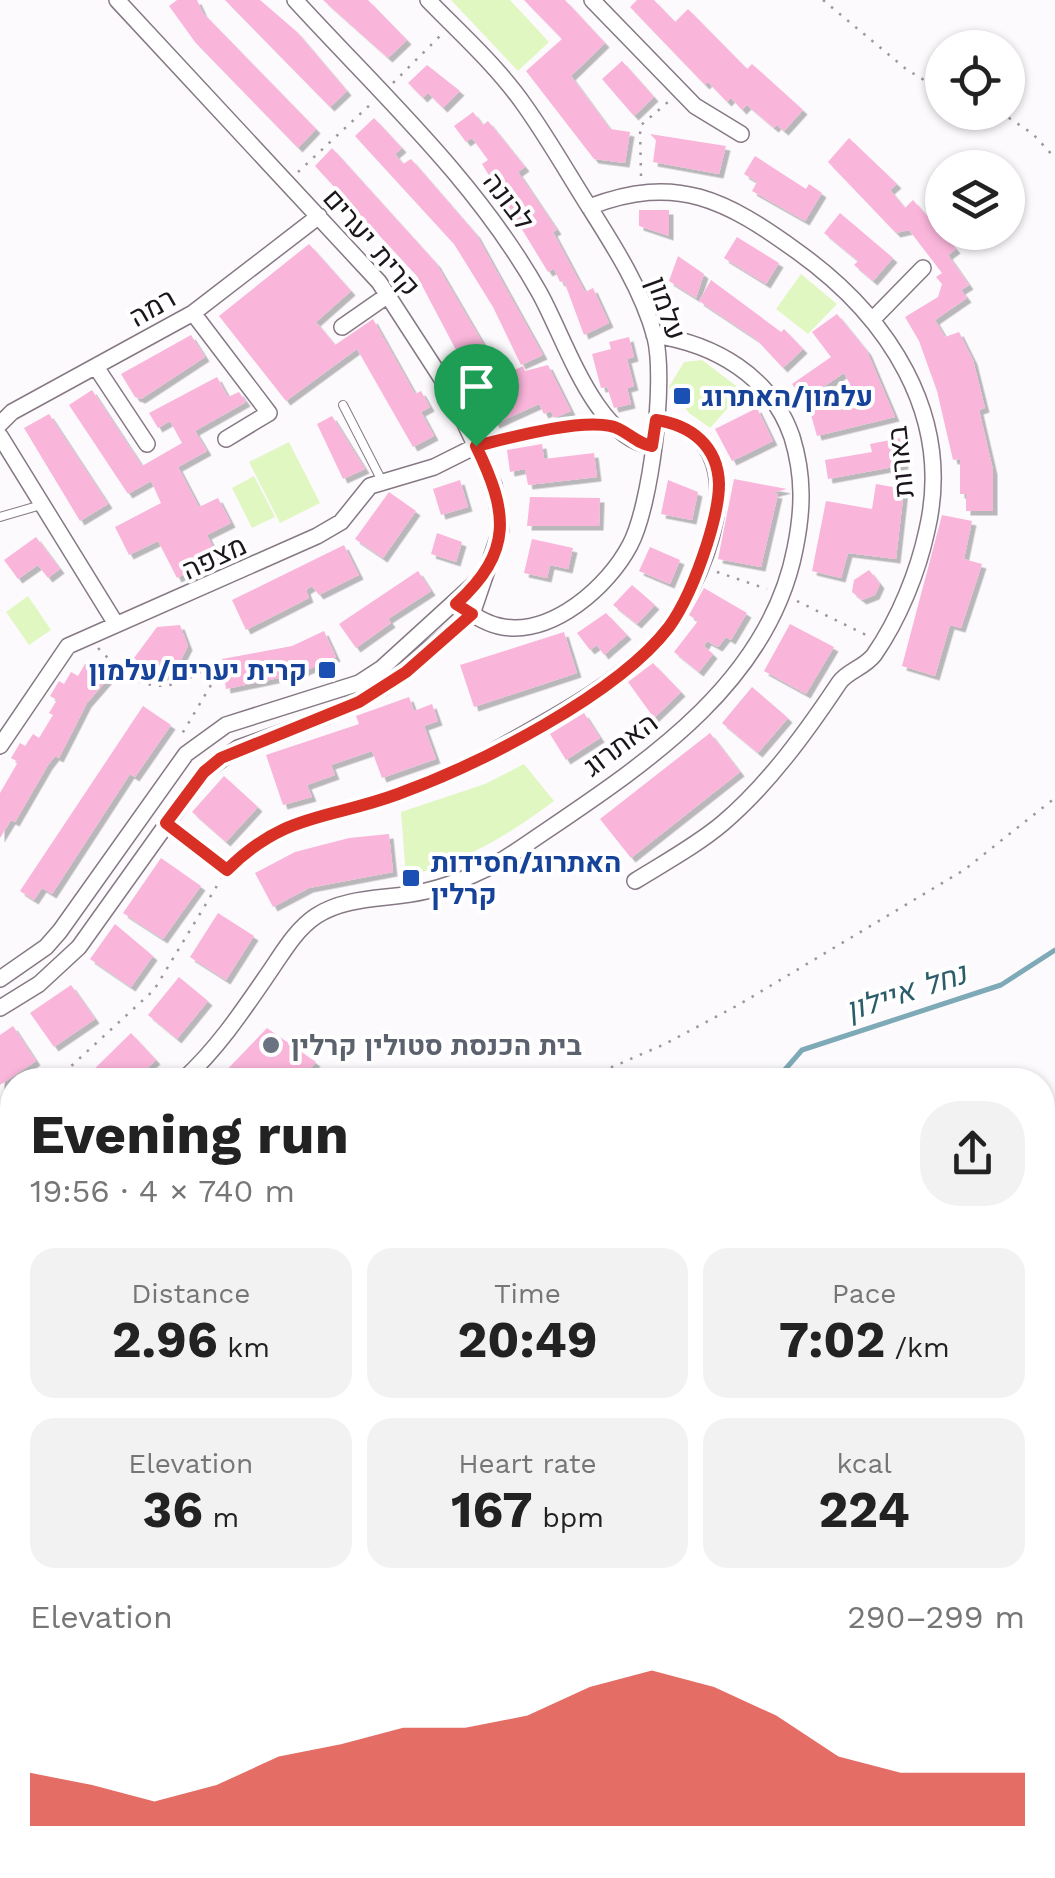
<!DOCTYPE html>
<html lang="en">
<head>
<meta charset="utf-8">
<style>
	:root { --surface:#fff; --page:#f2f2f2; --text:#222; --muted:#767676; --accent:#d93025 }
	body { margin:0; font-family:"Work Sans",Heebo,sans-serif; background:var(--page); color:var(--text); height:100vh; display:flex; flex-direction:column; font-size:38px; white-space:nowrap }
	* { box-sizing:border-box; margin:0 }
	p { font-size:32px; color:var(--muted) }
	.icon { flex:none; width:55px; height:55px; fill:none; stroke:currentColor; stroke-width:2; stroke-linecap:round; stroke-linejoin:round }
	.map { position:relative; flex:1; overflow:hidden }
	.drawer { position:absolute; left:0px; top:1068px; width:1055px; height:812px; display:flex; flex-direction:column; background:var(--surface); border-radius:40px 40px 0 0; box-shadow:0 2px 8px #0004 }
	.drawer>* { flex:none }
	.controls { position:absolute; left:925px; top:30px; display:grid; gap:20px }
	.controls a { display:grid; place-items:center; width:100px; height:100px; border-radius:50%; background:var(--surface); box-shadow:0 2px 8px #0004; font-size:50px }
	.pin { position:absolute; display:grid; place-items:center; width:85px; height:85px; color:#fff; margin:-102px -42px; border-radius:50% 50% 50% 0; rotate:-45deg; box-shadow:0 0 10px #0007 }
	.pin .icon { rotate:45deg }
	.round { display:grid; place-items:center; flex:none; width:105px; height:105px; border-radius:40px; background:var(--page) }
	.head { display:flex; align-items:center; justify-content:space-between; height:170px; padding:0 30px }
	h1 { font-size:55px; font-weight:700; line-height:75px }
	.figures { display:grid; grid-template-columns:repeat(3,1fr); gap:15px; height:170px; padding:10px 30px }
	.figures div { display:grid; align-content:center; border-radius:25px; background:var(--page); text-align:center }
	.figures b { font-size:50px; font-weight:700 }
	.figures small { font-size:28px; font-weight:400 }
	.figures p { font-size:28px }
	.chart { height:280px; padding:20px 30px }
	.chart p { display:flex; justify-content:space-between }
	.chart svg { width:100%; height:180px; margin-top:10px; fill:var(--accent); opacity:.7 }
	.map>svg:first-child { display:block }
	.green { fill:#e0f7c1 }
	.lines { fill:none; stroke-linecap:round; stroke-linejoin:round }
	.stream { stroke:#7eaab7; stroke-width:5 }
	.building { fill:#f9b5da; fill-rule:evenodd; filter:url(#shadow) }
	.service-casing { stroke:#867985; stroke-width:10 }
	.minor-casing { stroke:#867985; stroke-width:18 }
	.tertiary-casing { stroke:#867985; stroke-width:22 }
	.path { stroke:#9b979b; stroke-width:2.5; stroke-dasharray:2.5 8; stroke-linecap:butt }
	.service { stroke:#fff; stroke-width:8 }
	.minor { stroke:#fff; stroke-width:15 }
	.tertiary { stroke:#fff; stroke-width:20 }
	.route-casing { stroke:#fff; stroke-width:20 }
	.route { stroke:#d93025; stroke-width:12 }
	.transit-dot { fill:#1a4fb4; stroke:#fff; stroke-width:4 }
	.worship-dot { fill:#6b7280; stroke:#fff; stroke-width:4 }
	.labels { text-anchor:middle; stroke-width:8; stroke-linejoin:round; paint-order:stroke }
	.street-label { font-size:28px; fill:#1b161b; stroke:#fff }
	.transit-label { font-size:28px; font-weight:bold; fill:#164399; stroke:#fff; text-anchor:start }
	.worship-label { font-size:28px; font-weight:bold; fill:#5b616d; stroke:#fff; text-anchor:start }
	.water-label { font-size:30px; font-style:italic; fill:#2a5d69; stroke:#fff }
</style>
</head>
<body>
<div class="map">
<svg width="1055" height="1878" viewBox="0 0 1055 1878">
	<defs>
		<filter id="shadow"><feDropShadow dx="4.5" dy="4.5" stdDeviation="0" flood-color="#0004"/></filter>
	</defs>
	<rect width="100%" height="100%" fill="#fdfafd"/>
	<path class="green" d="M451,0H510L549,42L518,71Z
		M801,274L837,304L808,334L776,309Z
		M702,360L743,391L710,428L689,413L669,387L684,362Z
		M289,442L320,503L280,523L249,462Z
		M254,476L275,517L252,528L232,488Z
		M28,596L51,630L29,645L6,612Z
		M524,764L554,801C506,837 464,861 406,877L401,812L485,784Z"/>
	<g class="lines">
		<path class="stream" d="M776,1080L802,1050L1001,985L1055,950
			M76,1868L81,1878"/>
	</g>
	<path class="building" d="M177,0H197L203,13L316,129L298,148L195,42L169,6Z
		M225,0H260L297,32L347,91L330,107Z
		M323,0H368L407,40L388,58Z
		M524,0H565L605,43L571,76L610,129L630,132L625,163L594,159L526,71L562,39Z
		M637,0H654L675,22L688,9L747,69L752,64L803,110L784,131L777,125L774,128L747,105L742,110L731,98L727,102L708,82L705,85L630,7Z
		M622,61L654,97L634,116L602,79Z
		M427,65L460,91L443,108L428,93L423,98L408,83Z
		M473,112L483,125L488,121L525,167L518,172L557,230L553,232L585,292L593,288L609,323L584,335L564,281L560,282L554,269L548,272L482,164L488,160L472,138L466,142L454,126Z
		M374,118L402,148L395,154L403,164L411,159L476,234L543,355L521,365L493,307L454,244L355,136Z
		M650,134L726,146L719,174L653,162L656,140Z
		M849,138L897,184L890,190L905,208L913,200L956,249L948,255L969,285L961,290L967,298L935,320L945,337L959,332L973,360L985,408L979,410L993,470V511H966V494H960V459L953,460L937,391L919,341L905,317L938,297L942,284L936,277L942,273L909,230L896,233L828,162Z
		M332,148L436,263L502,376L523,366L525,371L548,365L571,411L554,418L551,411L544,414L539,404L495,424L417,276L315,166Z
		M755,156L806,189L809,184L822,193L805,221L752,191L757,182L744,174Z
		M639,210H669V236L639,226Z
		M840,213L893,258L873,281L854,265L858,261L824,233Z
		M737,237L779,263L766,284L724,258Z
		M309,244L351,291L316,322L335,345L373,319L415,394L421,391L430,407L421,412L434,436L413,447L357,349L286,401L219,316Z
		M678,256L704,274L696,298L669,281Z
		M711,280L781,332L784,329L803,349L783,368L756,339L699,301Z
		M837,314L867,351L895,417L817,436L804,390L799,394L792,384L831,357L812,332ZM844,373L857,398L836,406L823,387Z
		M191,335L205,357L141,399L135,397L121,374Z
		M629,337L634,357L627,359L634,386L627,388L631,404L614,408L607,387L601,388L592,354L611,349L609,342Z
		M217,377L228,397L239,392L246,402L195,431L207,451L178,467L199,507L218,498L231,523L207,535L218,557L177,578L158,541L129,555L115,527L161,503L151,481L128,494L69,405L92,390L142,466L182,443L170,421L158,428L149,413Z
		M757,408L773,441L732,461L715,429Z
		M49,414L108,504L80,521L24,428Z
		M332,416L365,469L343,479L317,424Z
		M900,438L904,465L828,479L825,460L872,452L870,444Z
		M542,444L544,459L594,453L597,477L528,485L525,469L510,472L507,450Z
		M734,479L787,489L772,493L778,494L761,567L718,559Z
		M460,480L468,507L441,515L433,489Z
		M668,480L698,492L692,520L661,514Z
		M876,484L904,489L896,559L848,553L841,578L812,571L826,501L872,509Z
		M389,492L416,511L383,558L355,539Z
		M530,497L600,498L599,526H527Z
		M942,515L972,521L964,559L982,564L961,628L950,625L935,676L902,666Z
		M437,533L462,542L456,562L431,554Z
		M36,537L60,569L48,578L38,565L18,579L4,560Z
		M532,539L573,548L568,569L550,565L547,578L524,573Z
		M344,545L359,575L319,595L312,586L306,590L309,598L246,630L232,600Z
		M650,547L680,560L670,584L639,571Z
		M869,570L880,584L875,595L862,600L852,592L854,580Z
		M418,571L431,591L388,619L391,623L356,648L339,624Z
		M632,585L655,605L637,624L613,605Z
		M704,588L747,613L731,640L726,637L718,647L707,641L704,646L713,654L699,672L674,652L698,621L689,615Z
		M606,613L627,635L604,655L597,645L590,650L577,633Z
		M790,624L834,647L806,694L764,671Z
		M180,625L188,646L175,672L158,677L134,658L157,627Z
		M324,631L336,657L298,674L226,689L222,659L292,646Z
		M564,632L577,673L474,707L460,665Z
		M653,663L681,692L654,718L628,682Z
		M85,664L108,679L87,703L59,758L55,756L48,765L15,822L11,820L0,838V793L18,762L11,758L20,743L25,746L33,734L39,738L53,715L49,713L57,700L50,696L59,681L64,684L71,672L78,676Z
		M752,687L788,718L758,753L722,723Z
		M409,697L414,711L432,704L438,721L424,726L436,759L382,778L372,751L331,765L335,775L307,785L312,797L283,805L266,755L359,724L356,716Z
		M143,706L171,725L135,777L130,774L52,894L42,888L34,900L20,891Z
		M584,713L600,738L566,760L550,734Z
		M710,733L740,772L631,858L600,819Z
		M224,776L258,807L226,842L192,812Z
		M389,834L393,872L309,888L273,907L255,873L295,852L349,838Z
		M161,858L201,886L163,939L123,913Z
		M218,913L254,936L226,980L190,957Z
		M115,924L153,956L131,987L90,959Z
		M179,977L208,1001L177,1039L148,1015Z
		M71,985L95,1019L54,1047L30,1013Z
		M13,1026L36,1061L0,1085V1035Z
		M267,1028L316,1062L300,1080H217Z
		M131,1033L156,1060L134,1080H83Z
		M12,1126V1186L0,1196V1136Z
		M1055,1466V1506L1042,1517V1475Z"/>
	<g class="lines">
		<defs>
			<path id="service" d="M343,405L382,481
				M0,517L41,505
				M227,870C283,814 325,819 394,796C429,784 462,769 494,751"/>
			<path id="minor" d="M295,0C381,94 476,180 539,292C565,338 595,439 652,446
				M428,0C461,34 498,67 525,106C547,137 566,170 586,202C612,243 642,289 655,337C666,380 651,506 630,545C608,587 553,635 503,627C485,624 471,613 456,604
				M592,0L695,106L741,134
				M589,207C677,173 726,200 798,252C887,316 954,414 927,530C918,572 899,619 874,655C864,668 847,671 839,683C807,731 768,785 723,823C697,845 664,863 635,881
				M193,313L269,413L226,439
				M874,318L923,268
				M342,327L388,295
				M96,367L147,444
				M0,424L12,412L193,313L319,216
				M0,436L116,624
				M0,746L68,646L317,536L341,522L370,486L434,467L476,446
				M494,751C548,720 608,690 653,645C702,595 769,435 656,420
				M0,979L46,947L60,931L186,754L226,725L359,683L382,668L483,576
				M0,1008L39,984L79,947L204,772L238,748L327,716L383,688L472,614L501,529L494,485L449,390L379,282L117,0
				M183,1080C217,1049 242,1012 268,974C282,954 295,930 316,916C348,895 390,900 426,891C456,884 490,869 515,852C627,775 767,693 795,549C803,510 804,476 792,437C771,376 715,344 654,335
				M0,1235L12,1224
				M1042,1386L1055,1380
				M1042,1553L1055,1544
				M1050,1832L1055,1848
				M323,1868L324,1878
				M453,1878V1868
				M1043,1878L1055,1861"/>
			<path id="tertiary" d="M1042,1714L1055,1704
				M857,1878L866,1868"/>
		</defs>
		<use href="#service" class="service-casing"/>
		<use href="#minor" class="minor-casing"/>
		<use href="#tertiary" class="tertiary-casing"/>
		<path class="path" d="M823,0L906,69L942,91
			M393,83L440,36
			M1000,112L1033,134L1055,158
			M298,172L373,102
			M641,176L640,126L668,102
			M490,443L541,431L596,427
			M717,572L767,589
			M797,601L866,635
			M98,648C132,683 156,700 202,671L211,685L179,739
			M179,834L217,862
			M56,1080L154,990L221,879
			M582,1080L665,1044L740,1004L964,870L1055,798
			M0,1127L12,1116
			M1042,1239L1055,1238
			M0,1423L12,1406
			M1042,1614L1055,1629
			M0,1747L12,1761
			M0,1840H12
			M46,1878L50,1868"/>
		<use href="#service" class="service"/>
		<use href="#minor" class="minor"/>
		<use href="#tertiary" class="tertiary"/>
	</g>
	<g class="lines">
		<defs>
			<path id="route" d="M656,420C691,425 718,446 719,484C719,504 713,525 707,544C698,572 687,602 669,627C617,695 478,765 398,794C328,820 285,812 227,870L166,823L204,772L221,758L359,702L406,672L472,614L456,604C514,551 508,512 476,446C509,438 578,419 610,426C625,428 636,444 652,446Z"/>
		</defs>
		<use href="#route" class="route-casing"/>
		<use href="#route" class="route"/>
	</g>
	<g class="transit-dot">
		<rect x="672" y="386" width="20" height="20" rx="5"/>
		<rect x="317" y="660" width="20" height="20" rx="5"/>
		<rect x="401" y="868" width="20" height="20" rx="5"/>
	</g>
	<circle class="worship-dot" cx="271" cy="1045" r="10"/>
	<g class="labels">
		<g class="street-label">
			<text transform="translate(509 201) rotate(53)" y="10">לבונה</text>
			<text transform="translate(372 242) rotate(49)" y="10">קרית יערים</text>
			<text transform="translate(152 307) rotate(-30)" y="10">רמה</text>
			<text transform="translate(667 308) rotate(70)" y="10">עלמון</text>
			<text transform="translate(900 462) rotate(-96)" y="10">בארות</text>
			<text transform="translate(214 557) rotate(-25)" y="10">מצפה</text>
			<text transform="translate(620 744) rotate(-37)" y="10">האתרוג</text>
		</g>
		<g class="transit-label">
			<text x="702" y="406">עלמון/האתרוג</text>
			<text x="307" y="680" text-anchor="end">קרית יערים/עלמון</text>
			<text x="431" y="872">האתרוג/חסידות<tspan x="431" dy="32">קרלין</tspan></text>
		</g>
		<g class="worship-label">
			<text x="291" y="1055">בית הכנסת סטולין קרלין</text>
		</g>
		<g class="water-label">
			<text transform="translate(906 992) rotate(-18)" y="10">נחל איילון</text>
		</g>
	</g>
</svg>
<div class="controls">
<a><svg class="icon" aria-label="locate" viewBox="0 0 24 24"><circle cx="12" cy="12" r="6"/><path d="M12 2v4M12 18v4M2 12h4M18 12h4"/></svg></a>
<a><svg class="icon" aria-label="layers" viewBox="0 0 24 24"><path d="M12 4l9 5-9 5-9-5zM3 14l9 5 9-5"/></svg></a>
</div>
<div class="pin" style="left:476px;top:446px;background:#1e9e55"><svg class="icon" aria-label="arrive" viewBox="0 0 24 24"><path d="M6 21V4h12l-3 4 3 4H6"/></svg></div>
<section class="drawer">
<div class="head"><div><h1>Evening run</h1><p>19:56 · 4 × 740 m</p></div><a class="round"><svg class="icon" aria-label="share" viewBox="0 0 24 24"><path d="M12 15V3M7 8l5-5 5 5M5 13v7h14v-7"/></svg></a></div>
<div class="figures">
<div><p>Distance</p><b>2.96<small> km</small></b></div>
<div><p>Time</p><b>20:49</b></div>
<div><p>Pace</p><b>7:02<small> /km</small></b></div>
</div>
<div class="figures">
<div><p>Elevation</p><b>36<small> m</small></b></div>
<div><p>Heart rate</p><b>167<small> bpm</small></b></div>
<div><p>kcal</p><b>224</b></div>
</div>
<div class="chart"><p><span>Elevation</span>290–299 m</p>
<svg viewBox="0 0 160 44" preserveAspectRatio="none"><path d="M0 44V31L10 34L20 38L30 34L40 27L50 24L60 20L70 20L80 17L90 10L100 6L110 10L120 17L130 27L140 31L150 31L160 31V44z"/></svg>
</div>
</section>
</div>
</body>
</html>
